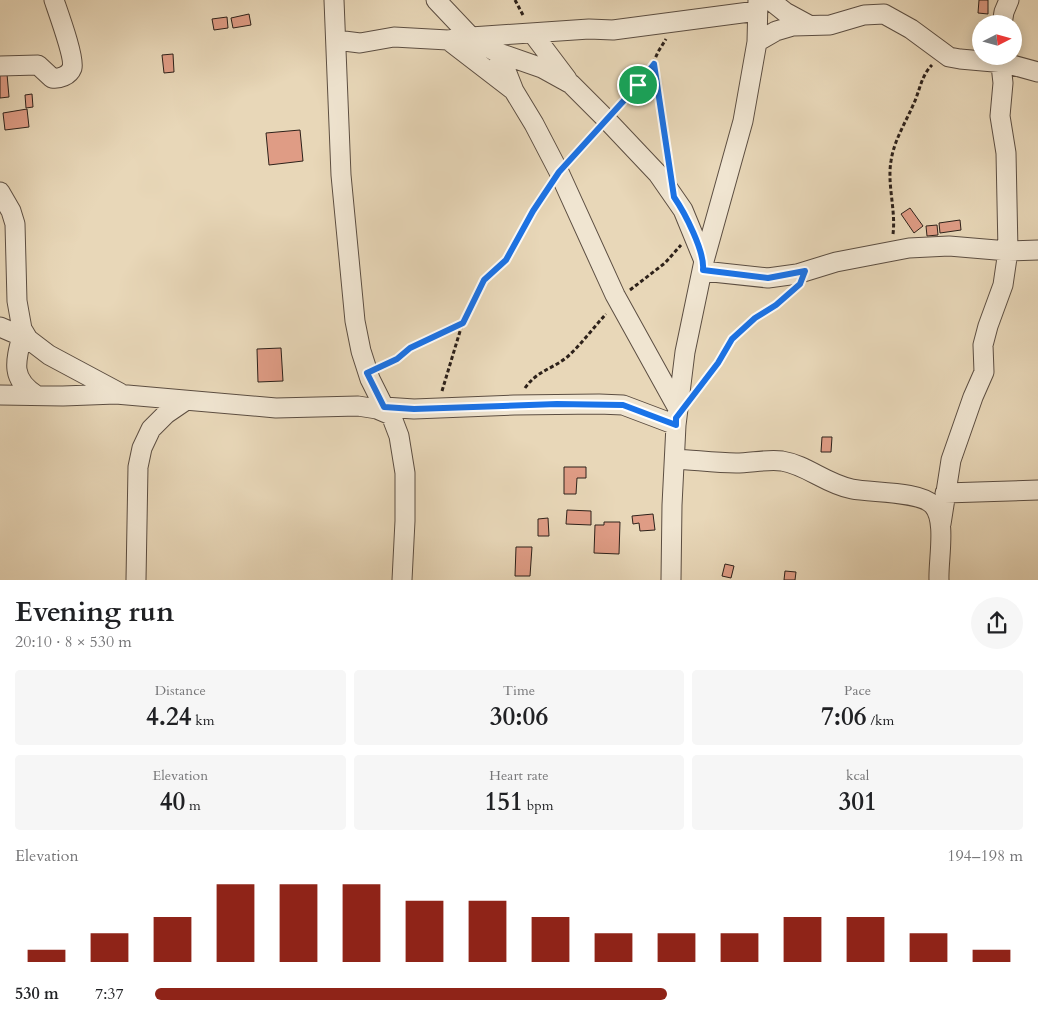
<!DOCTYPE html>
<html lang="en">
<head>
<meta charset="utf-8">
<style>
	:root { --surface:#fff; --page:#f6f6f6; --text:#202124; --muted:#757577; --accent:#8f2418 }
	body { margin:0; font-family:Cardo,serif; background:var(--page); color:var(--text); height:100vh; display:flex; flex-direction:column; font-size:19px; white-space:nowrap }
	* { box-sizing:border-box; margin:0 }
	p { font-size:16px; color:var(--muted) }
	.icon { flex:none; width:28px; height:28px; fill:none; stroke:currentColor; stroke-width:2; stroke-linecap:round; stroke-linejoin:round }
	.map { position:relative; height:580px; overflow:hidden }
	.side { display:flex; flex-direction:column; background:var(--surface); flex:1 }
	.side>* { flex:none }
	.needle { width:32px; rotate:84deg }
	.fabs { position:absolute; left:972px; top:15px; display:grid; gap:10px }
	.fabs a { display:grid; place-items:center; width:50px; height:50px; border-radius:50%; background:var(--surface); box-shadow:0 2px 12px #0003; font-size:25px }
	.pin { position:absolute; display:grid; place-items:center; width:42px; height:42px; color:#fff; margin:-21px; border:2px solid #fff; border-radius:50%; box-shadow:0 1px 5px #0007 }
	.round { display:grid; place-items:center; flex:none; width:52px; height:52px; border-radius:26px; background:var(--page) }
	.headline { display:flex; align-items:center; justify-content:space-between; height:85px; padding:0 15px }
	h1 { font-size:28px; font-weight:700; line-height:38px }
	.figures { display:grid; grid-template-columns:repeat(3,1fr); gap:8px; height:85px; padding:5px 15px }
	.figures div { display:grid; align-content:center; border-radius:5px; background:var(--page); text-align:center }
	.figures b { font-size:25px; font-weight:700 }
	.figures small { font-size:14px; font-weight:400 }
	.figures p { font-size:14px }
	.chart { height:140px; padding:10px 15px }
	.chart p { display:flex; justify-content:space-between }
	.chart svg { width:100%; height:90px; margin-top:5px; stroke:var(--accent); stroke-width:6 }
	ul { padding:0 15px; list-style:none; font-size:16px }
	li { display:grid; grid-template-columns:80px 60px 1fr; align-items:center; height:38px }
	li i { height:12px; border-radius:6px; background:var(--accent) }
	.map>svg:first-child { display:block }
	.building { fill:#df9c85; stroke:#2d211a }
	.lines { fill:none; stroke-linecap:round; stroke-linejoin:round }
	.street-casing { stroke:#5c4e42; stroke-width:21 }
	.path { stroke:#2d211a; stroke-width:3; stroke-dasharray:4 2.5; stroke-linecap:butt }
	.street { stroke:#f0e5d1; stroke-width:19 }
	.route-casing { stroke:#fff; stroke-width:10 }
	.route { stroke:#1a73e8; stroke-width:6 }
</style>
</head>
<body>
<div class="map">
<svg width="1038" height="580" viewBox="0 0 1038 580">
	<rect width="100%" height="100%" fill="#e8d7b8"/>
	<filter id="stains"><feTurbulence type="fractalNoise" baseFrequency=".004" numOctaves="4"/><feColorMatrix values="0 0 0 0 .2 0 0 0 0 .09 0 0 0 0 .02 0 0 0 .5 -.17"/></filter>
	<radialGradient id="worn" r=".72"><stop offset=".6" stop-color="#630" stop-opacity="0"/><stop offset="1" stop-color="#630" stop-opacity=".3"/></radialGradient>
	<path class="building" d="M979,0H988V14L978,13Z
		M249,14L251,25L233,28L231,18Z
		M227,17L228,28L214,30L212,19Z
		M173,54L174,72L164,73L162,55Z
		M7,74L9,97L0,98V75Z
		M32,94L33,107L26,108L25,95Z
		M27,109L29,127L5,130L3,113Z
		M300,130L303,161L269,165L266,133Z
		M910,208L923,226L914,233L901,214Z
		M960,220L961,230L940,233L939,223Z
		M937,225L938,235L927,236L926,226Z
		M281,348L283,381L258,382L257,349Z
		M822,437H832L831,452H821Z
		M564,467H586V478H577L576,494H564Z
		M567,510L591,511V525L566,524Z
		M653,514L655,530L640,531L639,523L633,524L632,516Z
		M548,518L549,536H538V519Z
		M604,522H620L619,554L594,553L595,525H604Z
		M516,547H532L530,576H515Z
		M725,564L734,566L731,578L722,576Z
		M785,571L796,572L795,580H784Z"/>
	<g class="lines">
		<defs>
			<path id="street" d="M334,0L341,175L355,321L361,351L370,379L384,407L391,415L399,436L405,473V521L402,580
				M436,0L471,37L496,52L503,63L514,91L534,124L559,172L615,295L677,407
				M770,0L785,12L809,25
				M1002,24L1004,12L1009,0
				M533,34L567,79
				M336,40L360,43L394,37L448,40L471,37L589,29L613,30L757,11
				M448,40L513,90
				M757,42L776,31L793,26L830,25L864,15L884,14L911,29L949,57L960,59L1005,63L1038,72
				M496,52L542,68L571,84L606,119L658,174L683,210L704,261
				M0,66L38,65L52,78C59,79 69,76 72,68C75,58 58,12 54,0
				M0,192L11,211L15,224L17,301L22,329L28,339L49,355L120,393
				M703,271L768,278L797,274L836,262L909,248L949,246L1008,251L1038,250
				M0,327L28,339
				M22,336C15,363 11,379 36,395
				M0,395L63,396L116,394L276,408L358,406L377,409L391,415
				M384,407L414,409L514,405L599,404L623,405L676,425
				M675,459C695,460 716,463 736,463C751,463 767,459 782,461C807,465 826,484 852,489C872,493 920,491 933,505C947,520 938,560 939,580
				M945,493L1038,490
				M941,524L951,460L973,397L984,372L983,345L988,326L1003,285L1008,251L1006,153L1000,116L1003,83L1000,56
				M136,580L138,467L142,448L151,429L166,414L185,401
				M671,580L672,505L676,425L685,352L704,261L743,121L757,42L758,0"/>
		</defs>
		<use href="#street" class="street-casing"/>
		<path class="path" d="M515,0L524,17
			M654,64L668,159
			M616,108L650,70L658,52L666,39
			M570,158L595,131
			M893,234C896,210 887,185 891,161C894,140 906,122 914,103C920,90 921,76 932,65
			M630,290L665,263L681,245
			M382,367L397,359L410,348L463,323
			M525,388C537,371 550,370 566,358C581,345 593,328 606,314
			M698,389L718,363L732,339L755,318L776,305L791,292
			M442,391L461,328L484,280L506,260L549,187"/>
		<use href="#street" class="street"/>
	</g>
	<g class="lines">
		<defs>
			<path id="route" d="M654,64L674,197C685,213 705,252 703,270L768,278L805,271L800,284L776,305L755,318L732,339L718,363L676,418V425L623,405L557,404L414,409L384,407L367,373L397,359L410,348L463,323L484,280L506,260L533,211L559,172L638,85Z"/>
		</defs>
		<use href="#route" class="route-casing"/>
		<use href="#route" class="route"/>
	</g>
	<rect width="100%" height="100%" filter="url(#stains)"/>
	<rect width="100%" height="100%" fill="url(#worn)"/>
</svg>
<div class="fabs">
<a><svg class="needle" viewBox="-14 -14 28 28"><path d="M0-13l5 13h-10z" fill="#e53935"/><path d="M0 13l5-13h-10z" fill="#757577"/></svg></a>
</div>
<div class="pin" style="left:638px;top:85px;background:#1e9e55"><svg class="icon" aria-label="arrive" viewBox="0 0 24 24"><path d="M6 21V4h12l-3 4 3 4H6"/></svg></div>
</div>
<section class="side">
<div class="headline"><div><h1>Evening run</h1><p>20:10 · 8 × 530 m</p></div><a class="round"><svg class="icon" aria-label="share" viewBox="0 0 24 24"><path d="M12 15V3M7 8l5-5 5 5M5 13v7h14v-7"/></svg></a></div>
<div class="figures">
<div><p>Distance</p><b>4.24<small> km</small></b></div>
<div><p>Time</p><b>30:06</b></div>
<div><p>Pace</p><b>7:06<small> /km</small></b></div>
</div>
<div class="figures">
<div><p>Elevation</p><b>40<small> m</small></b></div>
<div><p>Heart rate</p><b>151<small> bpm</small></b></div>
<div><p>kcal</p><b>301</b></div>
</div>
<div class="chart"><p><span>Elevation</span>194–198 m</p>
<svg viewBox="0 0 160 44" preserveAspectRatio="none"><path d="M5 44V38M15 44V30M25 44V22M35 44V6M45 44V6M55 44V6M65 44V14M75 44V14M85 44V22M95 44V30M105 44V30M115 44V30M125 44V22M135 44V22M145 44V30M155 44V38"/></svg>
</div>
<ul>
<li><b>530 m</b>7:37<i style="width:59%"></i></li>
</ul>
</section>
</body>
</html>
